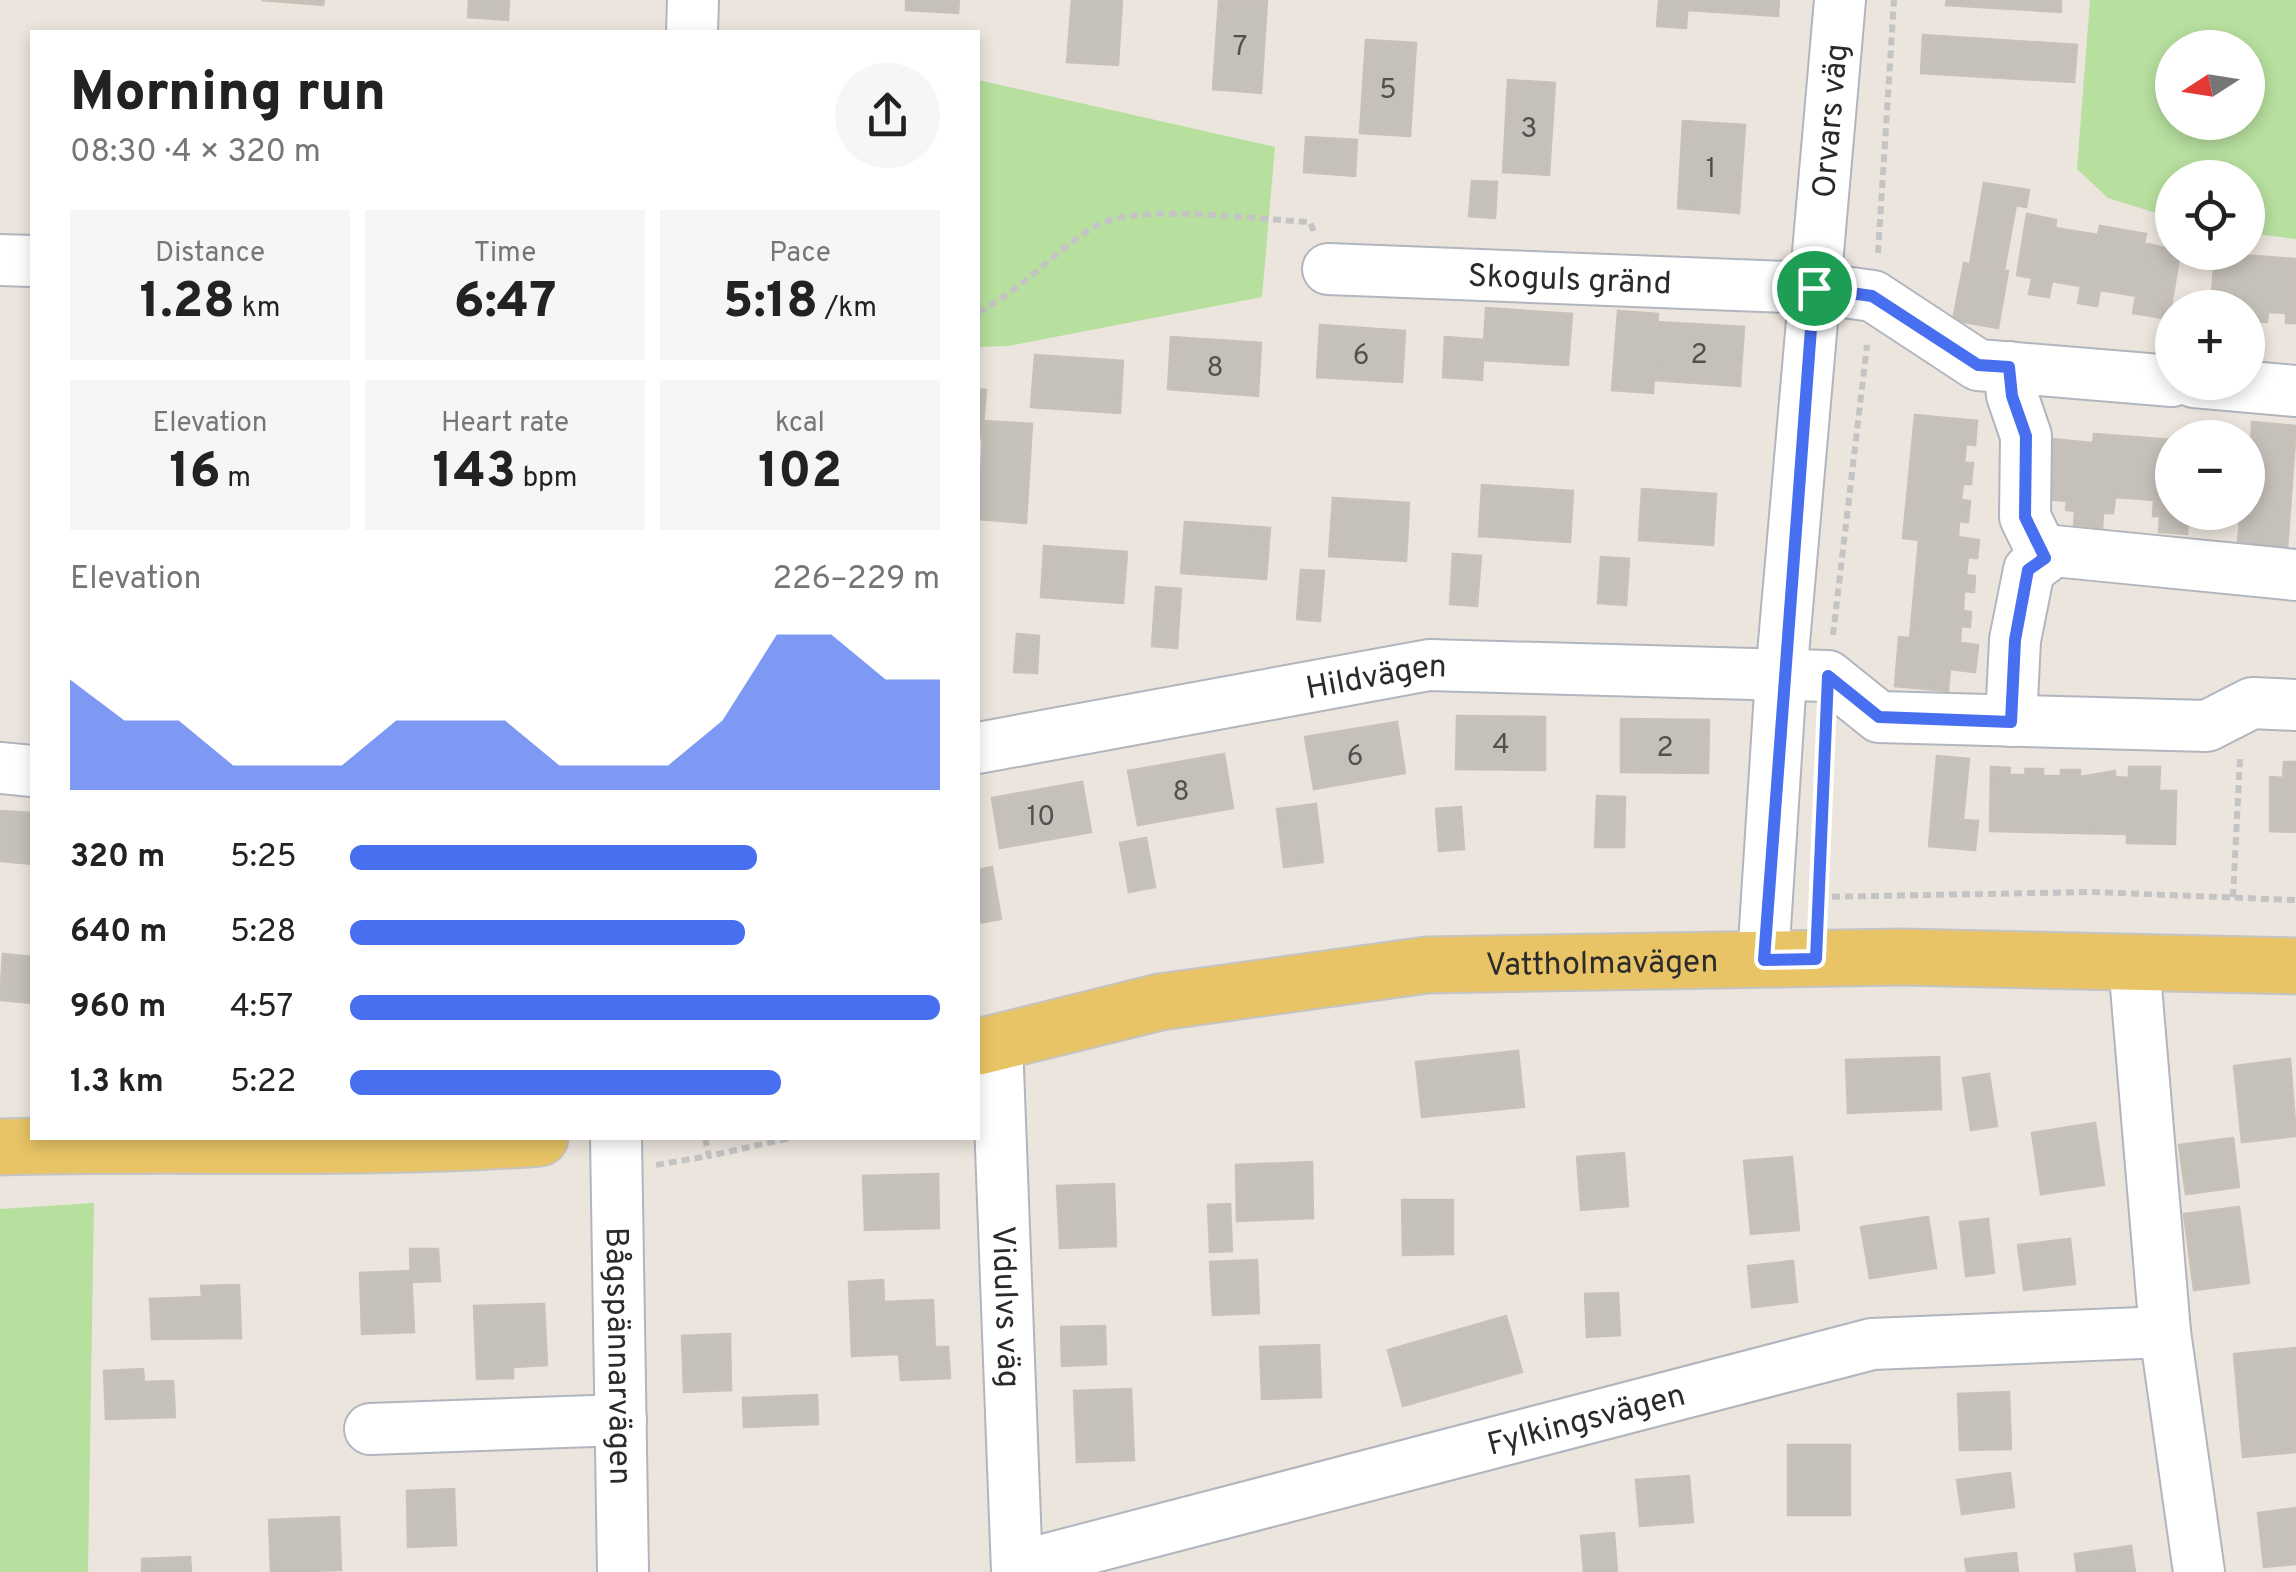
<!DOCTYPE html>
<html lang="en">
<head>
<meta charset="utf-8">
<style>
	:root { --surface:#fff; --page:#f6f6f6; --text:#222; --muted:#767676; --accent:#486fef }
	body { margin:0; font-family:Overpass,sans-serif; background:var(--page); color:var(--text); height:100vh; display:flex; flex-direction:column; font-size:38px; white-space:nowrap }
	* { box-sizing:border-box; margin:0 }
	p { font-size:32px; color:var(--muted) }
	.icon { flex:none; width:55px; height:55px; fill:none; stroke:currentColor; stroke-width:2; stroke-linecap:round; stroke-linejoin:round }
	.map { position:relative; flex:1; overflow:hidden }
	.side { position:absolute; left:30px; top:30px; width:950px; height:1110px; display:flex; flex-direction:column; background:var(--surface); border-radius:0px; box-shadow:0 5px 15px #0003 }
	.side>* { flex:none }
	.needle { width:65px; rotate:258deg }
	.fabs { position:absolute; left:2155px; top:30px; display:grid; gap:20px }
	.fabs a { display:grid; place-items:center; width:110px; height:110px; border-radius:50%; background:var(--surface); box-shadow:0 5px 15px #0003; font-size:50px }
	.pin { position:absolute; display:grid; place-items:center; width:85px; height:85px; color:#fff; margin:-42px; border:5px solid #fff; border-radius:50%; box-shadow:0 2px 10px #0007 }
	.round { display:grid; place-items:center; flex:none; width:105px; height:105px; border-radius:52px; background:var(--page) }
	.overview { display:flex; align-items:center; justify-content:space-between; height:170px; padding:0 40px }
	h1 { font-size:55px; font-weight:800; line-height:75px }
	.figures { display:grid; grid-template-columns:repeat(3,1fr); gap:15px; height:170px; padding:10px 40px }
	.figures div { display:grid; align-content:center; border-radius:0px; background:var(--page); text-align:center }
	.figures b { font-size:50px; font-weight:800 }
	.figures small { font-size:28px; font-weight:400 }
	.figures p { font-size:28px }
	.chart { height:280px; padding:20px 40px }
	.chart p { display:flex; justify-content:space-between }
	.chart svg { width:100%; height:180px; margin-top:10px; fill:var(--accent); opacity:.7 }
	ul { padding:0 40px; list-style:none; font-size:32px }
	li { display:grid; grid-template-columns:160px 120px 1fr; align-items:center; height:75px }
	li i { height:25px; border-radius:12px; background:var(--accent) }
	.map>svg:first-child { display:block }
	.green { fill:#b7df9e; fill-rule:evenodd }
	.building { fill:#c5c0b9; stroke:#c7c1b8; stroke-width:2.5 }
	.lines { fill:none; stroke-linecap:round; stroke-linejoin:round }
	.minor-casing { stroke:#b1b5be; stroke-width:54 }
	.major-casing { stroke:#c4c4c4; stroke-width:59 }
	.path { stroke:#c4c4c4; stroke-width:6; stroke-dasharray:8 5; stroke-linecap:butt }
	.minor { stroke:#fff; stroke-width:50 }
	.major { stroke:#e8c466; stroke-width:55 }
	.route-casing { stroke:#fff; stroke-width:20 }
	.route { stroke:#486fef; stroke-width:12 }
	.labels { text-anchor:middle; stroke-width:9; stroke-linejoin:round; paint-order:stroke }
	.number-label { font-size:28px; fill:#52504e }
	.street-label { font-size:32px; fill:#2b2b2b; stroke:#fff }
</style>
</head>
<body>
<div class="map">
<svg width="2296" height="1572" viewBox="0 0 2296 1572">
	<rect width="100%" height="100%" fill="#ece5de"/>
	<path class="green" d="M2090,0H2296V239L2248,233V178H2172V218L2108,198L2077,169ZM2172,48H2248V122H2172Z
		M978,80L1275,147L1262,297L1008,346L978,347Z
		M94,1203L88,1572H0V1209Z"/>
	<path class="building" d="M261,0H324L323,5Z
		M469,0H509L508,20L468,17Z
		M906,0H959L958,13L906,10Z
		M1072,0H1122L1118,65L1067,62Z
		M1219,0L1267,1L1261,93L1213,89Z
		M1659,0H1688L1686,28L1657,26Z
		M1688,0H1779L1778,16L1688,10Z
		M1947,0H2061V12L1946,5Z
		M1923,35L2077,45L2074,82L1921,73Z
		M1366,40L1416,43L1410,136L1360,133Z
		M1508,80L1555,83L1549,175L1503,172Z
		M1683,121L1745,125L1739,213L1678,208Z
		M1306,137L1357,140L1355,176L1304,172Z
		M1472,181L1497,182L1495,218L1469,216Z
		M1984,183L2029,190L2026,207L2016,205L2004,270L1970,264Z
		M2027,214L2056,220L2055,228L2098,235L2100,226L2146,234L2144,243L2180,252L2169,319L2133,313L2136,296L2113,292L2100,290L2097,306L2078,303L2081,286L2074,285L2052,281L2049,297L2029,294L2032,278L2017,275Z
		M2215,253L2296,259V323H2286V313L2268,312L2267,322L2250,321L2248,308H2211Z
		M1964,263L2008,271L1998,328L1953,320Z
		M1486,308L1572,314L1568,365L1483,360Z
		M1618,311L1658,314L1653,393L1612,390Z
		M1657,322L1744,327L1740,386L1654,380Z
		M1320,325L1405,331L1402,382L1317,377Z
		M1171,337L1261,343L1258,396L1168,389Z
		M1445,337L1484,340L1482,380L1443,377Z
		M1035,355L1123,361L1120,413L1031,407Z
		M978,389L986,390L982,438H978Z
		M1915,415L1977,421L1975,445L1966,444L1964,463H1973L1971,484H1963L1961,500L1970,501L1968,522L1959,521L1958,537L1979,540L1977,558L1968,557L1966,575L1975,576L1974,592L1964,591L1963,611L1971,612L1970,627L1961,626L1960,643L1978,645L1975,672L1950,669L1948,691L1895,686L1899,637L1910,638L1919,540L1903,538Z
		M984,421L1032,424L1026,523L978,519Z
		M2252,422L2296,426L2286,564L2236,559L2241,512H2248Z
		M2094,434L2172,440V512H2198V520L2188,519L2187,534L2159,532L2160,516H2153L2154,500L2115,497L2113,513H2103L2102,529L2074,526L2075,511L2066,510L2067,501L2032,498L2036,446L2051,448L2052,439L2093,443Z
		M1482,485L1573,491L1570,542L1479,536Z
		M1642,489L1716,494L1713,545L1639,540Z
		M1333,498L1409,503L1406,561L1329,556Z
		M1185,522L1270,528L1266,579L1181,573Z
		M1044,546L1127,552L1123,603L1041,597Z
		M1453,554L1481,556L1477,606L1450,604Z
		M1601,557L1629,559L1626,605L1598,603Z
		M1301,570L1324,571L1320,621L1297,619Z
		M1156,587L1181,589L1177,648L1152,646Z
		M1017,634L1039,636L1037,673L1014,672Z
		M1457,716L1545,717V770L1456,769Z
		M1621,719L1709,720L1708,773L1621,772Z
		M1397,722L1405,773L1314,789L1305,737Z
		M1224,754L1233,808L1138,825L1128,771Z
		M1937,756L1969,759L1963,820L1978,821L1975,850L1929,846Z
		M2284,762H2296V832L2270,831V777L2283,778Z
		M1991,767L2010,768L2009,775H2026L2025,769H2043V776H2061V770H2080V777L2115,771V777L2129,778V767H2160L2159,791H2176L2175,844L2127,843V834L1990,831Z
		M1082,782L1091,832L1000,848L992,798Z
		M1597,796L1625,797L1624,847H1595Z
		M1316,804L1323,862L1284,867L1277,809Z
		M1461,807L1464,849L1439,851L1436,809Z
		M0,811L32,813V864L0,861Z
		M1146,838L1155,887L1129,892L1120,843Z
		M992,867L1001,919L978,923V870Z
		M3,954L32,957V1003L0,1000Z
		M1518,1051L1524,1107L1422,1117L1416,1062Z
		M1939,1057L1941,1109L1848,1113L1846,1060Z
		M2290,1059L2296,1136L2242,1142L2234,1066Z
		M1989,1074L1997,1126L1971,1130L1963,1078Z
		M2095,1123L2104,1185L2041,1194L2032,1133Z
		M2233,1138L2239,1187L2186,1194L2179,1145Z
		M1624,1153L1628,1206L1581,1210L1577,1157Z
		M1792,1157L1799,1230L1751,1234L1744,1161Z
		M1312,1162L1313,1218L1237,1221L1236,1165Z
		M938,1174L939,1228L865,1230L863,1176Z
		M1114,1184L1116,1246L1060,1248L1057,1186Z
		M1402,1200H1453V1254L1403,1255Z
		M1230,1204L1232,1251L1210,1252L1208,1205Z
		M2239,1207L2249,1283L2194,1290L2184,1214Z
		M1928,1217L1936,1268L1870,1278L1861,1227Z
		M1988,1219L1994,1273L1966,1276L1960,1222Z
		M2070,1239L2075,1284L2024,1290L2018,1245Z
		M410,1249H438L440,1281L411,1282Z
		M1257,1260L1259,1313L1213,1315L1210,1262Z
		M1793,1261L1797,1302L1752,1307L1748,1266Z
		M411,1271L414,1332L362,1334L360,1273Z
		M883,1280L884,1302L933,1300L935,1347H948L950,1378L901,1380L899,1354L852,1356L849,1282Z
		M239,1285L241,1338L152,1339L150,1299L202,1297L201,1286Z
		M1618,1293L1620,1335L1587,1337L1585,1294Z
		M544,1304L547,1365L513,1367V1378L477,1379L474,1306Z
		M1506,1316L1522,1372L1403,1406L1388,1350Z
		M1105,1326L1106,1364L1062,1366L1061,1327Z
		M730,1334L731,1390L684,1392L682,1336Z
		M1319,1345L1321,1397L1262,1399L1260,1347Z
		M2296,1348V1452L2243,1457L2234,1354Z
		M143,1369L144,1382L173,1381L175,1417L106,1419L104,1371Z
		M1131,1389L1134,1460L1077,1462L1074,1391Z
		M2009,1392L2011,1449L1960,1450L1958,1394Z
		M817,1395L818,1424L744,1427L743,1398Z
		M1788,1445H1850V1515H1788Z
		M2010,1473L2014,1507L1962,1514L1957,1480Z
		M1689,1476L1693,1522L1640,1526L1636,1480Z
		M454,1489L456,1545L408,1547L407,1491Z
		M2296,1508V1564L2264,1567L2258,1513Z
		M339,1517L341,1570L271,1572L269,1520Z
		M1614,1533L1617,1572H1584L1581,1536Z
		M2131,1546L2135,1572H2077L2075,1554Z
		M2016,1553L2018,1572H1967L1965,1559Z
		M190,1557L191,1572H142V1559Z"/>
	<g class="lines">
		<defs>
			<g id="minor">
				<path d="M692,32L693,0"/>
				<path d="M0,260L32,261"/>
				<path id="s1" d="M1328,269L1814,288L1873,296L1978,365L2172,381"/>
				<path d="M2009,367L2012,395L2026,436L2025,517L2045,558"/>
				<path d="M2194,382L2296,391"/>
				<path d="M2011,721L2015,640L2029,570L2054,551L2296,575"/>
				<path id="s2" d="M978,748L1429,665L1828,676L1879,717L2207,726L2252,703L2296,705"/>
				<path d="M0,768L32,771"/>
				<path id="s3" d="M1763,960L1781,677L1840,0"/>
				<path d="M2134,963L2165,1332L2199,1572"/>
				<path id="s4" d="M997,1042L1017,1572"/>
				<path id="s5" d="M616,1138L623,1572"/>
				<path d="M370,1429L621,1420"/>
				<path id="s6" d="M1017,1567L1872,1344L2165,1332"/>
			</g>
			<g id="major">
				<path id="s7" d="M978,1047L1160,1002L1427,965L1902,957L2296,966"/>
				<path d="M0,1147C180,1142 361,1151 540,1138"/>
			</g>
		</defs>
		<use href="#minor" class="minor-casing"/>
		<use href="#major" class="major-casing"/>
		<path class="path" d="M1878,253L1894,0
			M978,312C1023,290 1053,251 1096,226C1137,202 1259,220 1310,222L1314,232
			M1833,635L1867,345
			M1819,897L2091,892L2296,900
			M2233,897L2240,759
			M1818,915L1826,728
			M705,1138L709,1156L790,1138
			M656,1165L709,1156"/>
		<use href="#minor" class="minor"/>
		<use href="#major" class="major"/>
	</g>
	<g class="lines">
		<defs>
			<path id="route" d="M1814,288L1872,296L1978,365L2009,367L2012,396L2026,436L2025,517L2045,558L2028,570L2015,640L2011,722L1879,717L1828,676L1816,959L1764,960Z"/>
		</defs>
		<use href="#route" class="route-casing"/>
		<use href="#route" class="route"/>
	</g>
	<g class="labels">
		<g class="number-label">
			<text x="1240" y="55">7</text>
			<text x="1388" y="98">5</text>
			<text x="1529" y="137">3</text>
			<text x="1711" y="177">1</text>
			<text x="1699" y="363">2</text>
			<text x="1361" y="364">6</text>
			<text x="1215" y="376">8</text>
			<text x="1501" y="753">4</text>
			<text x="1665" y="756">2</text>
			<text x="1355" y="765">6</text>
			<text x="1181" y="800">8</text>
			<text x="1041" y="825">10</text>
		</g>
		<g class="street-label">
			<text dy="11" stroke="none"><textPath href="#s3" startOffset="842">Orvars väg</textPath></text>
			<text dy="11" stroke="none"><textPath href="#s1" startOffset="242">Skoguls gränd</textPath></text>
			<text dy="11" stroke="none"><textPath href="#s2" startOffset="405">Hildvägen</textPath></text>
			<text dy="11" stroke="none"><textPath href="#s7" startOffset="632">Vattholmavägen</textPath></text>
			<text dy="11" stroke="none"><textPath href="#s4" startOffset="265">Vidulvs väg</textPath></text>
			<text dy="11" stroke="none"><textPath href="#s5" startOffset="218">Bågspännarvägen</textPath></text>
			<text dy="11" stroke="none"><textPath href="#s6" startOffset="588">Fylkingsvägen</textPath></text>
		</g>
	</g>
</svg>
<div class="fabs">
<a><svg class="needle" viewBox="-14 -14 28 28"><path d="M0-13l5 13h-10z" fill="#e53935"/><path d="M0 13l5-13h-10z" fill="#767676"/></svg></a>
<a><svg class="icon" aria-label="locate" viewBox="0 0 24 24"><circle cx="12" cy="12" r="6"/><path d="M12 2v4M12 18v4M2 12h4M18 12h4"/></svg></a>
<a>+</a>
<a>−</a>
</div>
<div class="pin" style="left:1814px;top:288px;background:#1e9e55"><svg class="icon" aria-label="arrive" viewBox="0 0 24 24"><path d="M6 21V4h12l-3 4 3 4H6"/></svg></div>
<section class="side">
<div class="overview"><div><h1>Morning run</h1><p>08:30 · 4 × 320 m</p></div><a class="round"><svg class="icon" aria-label="share" viewBox="0 0 24 24"><path d="M12 15V3M7 8l5-5 5 5M5 13v7h14v-7"/></svg></a></div>
<div class="figures">
<div><p>Distance</p><b>1.28<small> km</small></b></div>
<div><p>Time</p><b>6:47</b></div>
<div><p>Pace</p><b>5:18<small> /km</small></b></div>
</div>
<div class="figures">
<div><p>Elevation</p><b>16<small> m</small></b></div>
<div><p>Heart rate</p><b>143<small> bpm</small></b></div>
<div><p>kcal</p><b>102</b></div>
</div>
<div class="chart"><p><span>Elevation</span>226–229 m</p>
<svg viewBox="0 0 160 44" preserveAspectRatio="none"><path d="M0 44V17L10 27L20 27L30 38L40 38L50 38L60 27L70 27L80 27L90 38L100 38L110 38L120 27L130 6L140 6L150 17L160 17V44z"/></svg>
</div>
<ul>
<li><b>320 m</b>5:25<i style="width:69%"></i></li>
<li><b>640 m</b>5:28<i style="width:67%"></i></li>
<li><b>960 m</b>4:57<i style="width:100%"></i></li>
<li><b>1.3 km</b>5:22<i style="width:73%"></i></li>
</ul>
</section>
</div>
</body>
</html>
